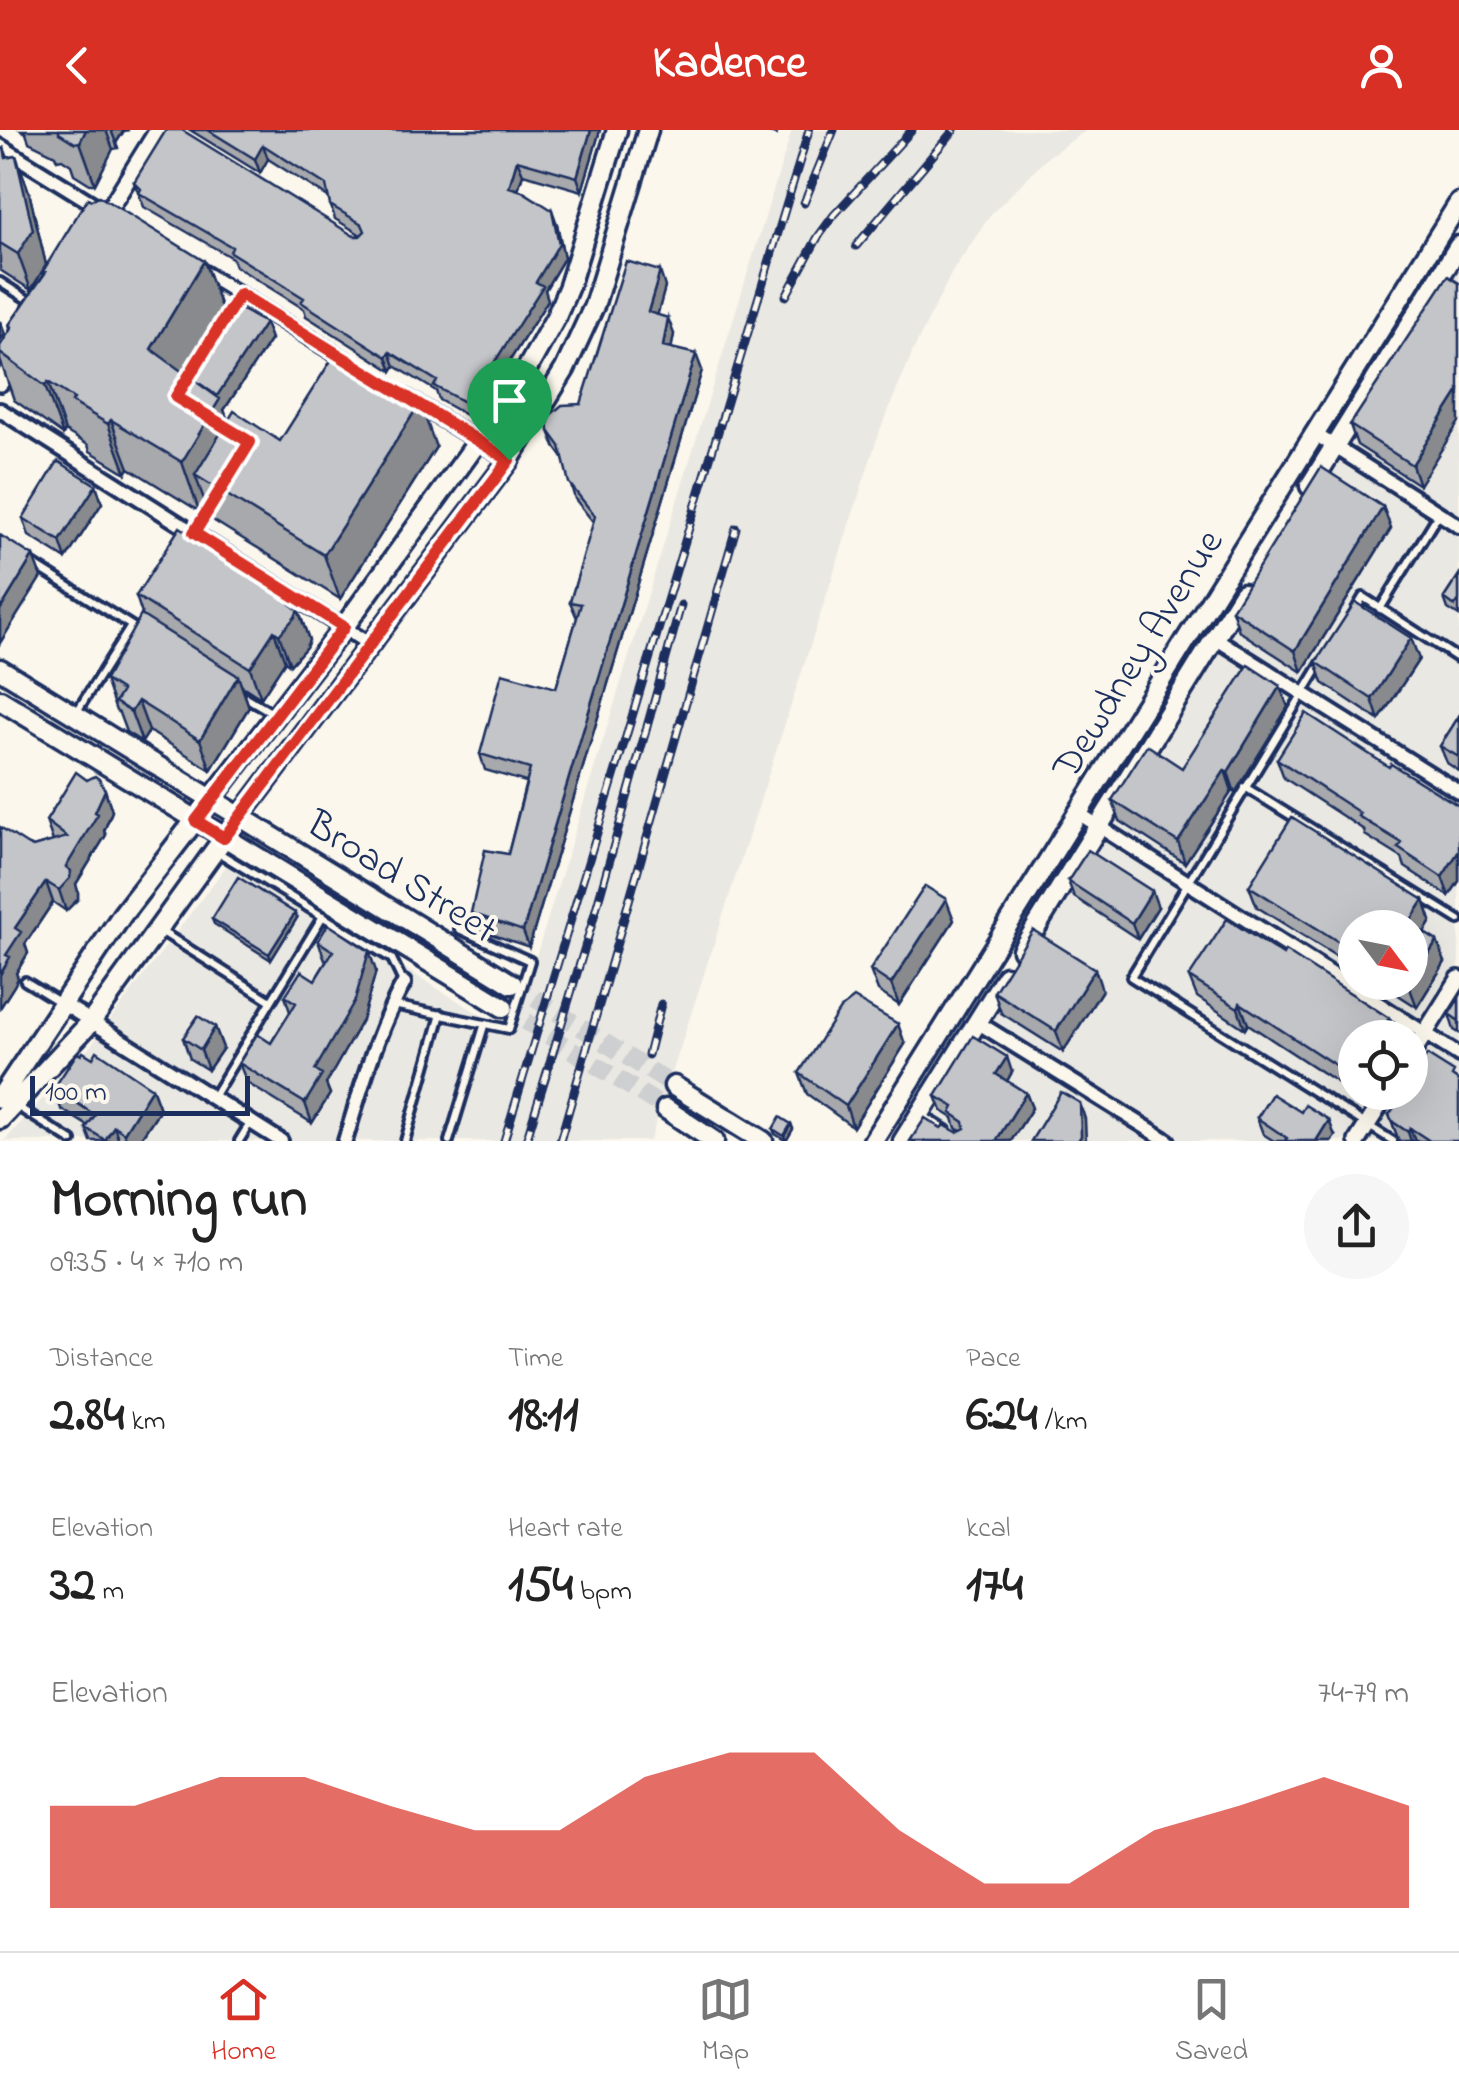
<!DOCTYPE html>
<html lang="en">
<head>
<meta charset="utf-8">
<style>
	:root { --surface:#fff; --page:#f6f6f6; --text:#222; --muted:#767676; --line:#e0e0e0; --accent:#d93025 }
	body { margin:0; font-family:"Indie Flower",sans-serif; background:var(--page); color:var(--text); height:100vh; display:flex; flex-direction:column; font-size:38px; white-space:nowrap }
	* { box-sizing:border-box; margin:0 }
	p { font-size:32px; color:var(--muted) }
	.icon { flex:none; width:55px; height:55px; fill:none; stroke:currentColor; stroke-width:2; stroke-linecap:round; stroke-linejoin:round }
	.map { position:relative; height:1011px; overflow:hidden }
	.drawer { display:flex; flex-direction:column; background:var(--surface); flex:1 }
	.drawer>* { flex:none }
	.needle { width:65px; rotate:122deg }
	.buttons { position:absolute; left:1338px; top:780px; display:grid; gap:20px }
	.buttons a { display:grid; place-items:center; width:90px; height:90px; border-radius:50%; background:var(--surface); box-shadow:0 10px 40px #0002; font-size:50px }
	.scale { position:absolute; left:30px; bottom:25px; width:220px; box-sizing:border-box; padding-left:10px; border:5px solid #1b2f5e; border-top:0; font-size:28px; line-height:35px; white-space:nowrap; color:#1b2f5e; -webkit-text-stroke:8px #fbf7ec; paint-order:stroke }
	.pin { position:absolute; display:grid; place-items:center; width:85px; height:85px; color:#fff; margin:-102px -42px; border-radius:50% 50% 50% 0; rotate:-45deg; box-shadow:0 0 10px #0007 }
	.pin .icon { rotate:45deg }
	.round { display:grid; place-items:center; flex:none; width:105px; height:105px; border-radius:52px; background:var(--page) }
	.overview { display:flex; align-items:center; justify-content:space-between; height:170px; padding:0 50px }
	h1 { font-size:55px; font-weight:700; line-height:75px }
	.stats { display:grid; grid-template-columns:repeat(3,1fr); gap:15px; height:170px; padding:10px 50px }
	.stats div { display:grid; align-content:center }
	.stats b { font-size:50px; font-weight:700 }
	.stats small { font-size:28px; font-weight:400 }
	.stats p { font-size:28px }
	.chart { height:280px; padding:20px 50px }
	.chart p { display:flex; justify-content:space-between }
	.chart svg { width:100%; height:180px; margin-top:10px; fill:var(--accent); opacity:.7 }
	header { display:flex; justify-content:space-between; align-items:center; height:130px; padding:0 50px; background:var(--accent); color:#fff; font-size:45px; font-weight:700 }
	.dock { display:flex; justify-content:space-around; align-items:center; height:140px; border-top:2px solid var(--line); background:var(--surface); font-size:28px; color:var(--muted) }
	.dock a { display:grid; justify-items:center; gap:5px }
	.dock .current { color:var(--accent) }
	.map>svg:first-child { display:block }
	.built { fill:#eae8e2; fill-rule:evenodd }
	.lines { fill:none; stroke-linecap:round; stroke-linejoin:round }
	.secondary-tunnel { stroke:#cecfd0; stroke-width:18; stroke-dasharray:18 9; stroke-linecap:butt }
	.service-casing { stroke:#1b2f5e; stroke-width:14 }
	.minor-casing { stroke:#1b2f5e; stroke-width:20 }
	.tertiary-casing { stroke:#1b2f5e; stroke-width:22 }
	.secondary-casing { stroke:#1b2f5e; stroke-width:25 }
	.service { stroke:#fbf7ec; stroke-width:6 }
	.minor { stroke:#fbf7ec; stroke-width:12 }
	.tertiary { stroke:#fbf7ec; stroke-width:15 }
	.secondary { stroke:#fbf7ec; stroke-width:18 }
	.rail-casing { stroke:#1b2f5e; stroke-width:9 }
	.rail { stroke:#fbf7ec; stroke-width:5; stroke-dasharray:15; stroke-linecap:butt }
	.wall { fill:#a8a9ad; stroke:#1b2f5e; stroke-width:2.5 }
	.shaded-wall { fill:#888a8d; stroke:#1b2f5e; stroke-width:2.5 }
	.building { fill:#c3c5c9; stroke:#1b2f5e; stroke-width:2.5 }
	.route-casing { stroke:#fff; stroke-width:20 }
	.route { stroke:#d93025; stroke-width:12 }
	.labels { text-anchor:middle; stroke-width:8; stroke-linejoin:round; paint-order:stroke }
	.street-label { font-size:40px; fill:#1b2f5e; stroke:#fbf7ec }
</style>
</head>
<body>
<header><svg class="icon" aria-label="back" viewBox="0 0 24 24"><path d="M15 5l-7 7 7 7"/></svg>Kadence<svg class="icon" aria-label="person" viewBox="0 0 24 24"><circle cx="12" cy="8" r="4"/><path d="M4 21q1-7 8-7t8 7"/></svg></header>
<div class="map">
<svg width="1459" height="1011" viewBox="0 0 1459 1011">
	<rect width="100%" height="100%" fill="#fbf7ec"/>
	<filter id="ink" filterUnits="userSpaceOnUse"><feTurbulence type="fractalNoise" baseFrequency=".01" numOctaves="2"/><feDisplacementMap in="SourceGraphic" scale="20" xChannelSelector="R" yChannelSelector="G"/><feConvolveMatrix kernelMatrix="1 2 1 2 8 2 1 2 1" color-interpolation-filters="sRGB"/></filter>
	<g filter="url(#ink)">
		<path class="built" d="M792,0H1087L1049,26L992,83L952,142L914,219L880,300L650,1011H4L89,918L230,731L512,904Z
			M1459,133V1011H914L921,988ZM1355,798H1410V852H1355ZM1355,908H1410V962H1355Z"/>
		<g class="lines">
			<path class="secondary-tunnel" d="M512,854L674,956
				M503,877L666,979"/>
			<defs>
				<path id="service" d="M0,152L33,173
					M194,403L210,377
					M30,432L138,500
					M1356,479L1363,467L1459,529
					M1380,479L1439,383
					M1322,532L1131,847L1393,1011
					M242,565L274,584
					M76,583L131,496
					M1245,657L1459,790
					M216,721L392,829L403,852
					M159,800L271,871
					M25,851L61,873
					M393,875L509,899L530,831L459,799
					M213,967L323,786
					M18,977L72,1011
					M922,985L946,1000
					M239,1011L250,993
					M405,1011L441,884
					M449,1011L484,896"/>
				<path id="minor" d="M0,16L100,78
					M198,139L347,231
					M406,267L509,330
					M0,280L369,514
					M1315,304L1459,396
					M1215,508L1459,662
					M1078,683L1459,925
					M62,873L281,1011
					M977,892L1168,1011
					M345,1011C362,956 376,903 404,853"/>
				<path id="tertiary" d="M103,89L158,0
					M0,253L17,227
					M1410,927L1459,849
					M1357,1011L1388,962"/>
				<path id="secondary" d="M1310,356L1459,116
					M0,539L512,854
					M0,570L503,877
					M1022,820L1243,463
					M674,956L763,1011
					M0,968L122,785L344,497L515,260L556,187L569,156L617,0
					M666,979L714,1011
					M0,989L91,892L215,720L509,330L565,239L594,176L648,0
					M873,1011L1459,73
					M903,1011L1006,846"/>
			</defs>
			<use href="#service" class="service-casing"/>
			<use href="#minor" class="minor-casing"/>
			<use href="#tertiary" class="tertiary-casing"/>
			<use href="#secondary" class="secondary-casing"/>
			<use href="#service" class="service"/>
			<use href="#minor" class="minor"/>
			<use href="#tertiary" class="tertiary"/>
			<use href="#secondary" class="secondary"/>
			<defs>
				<path id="rail" d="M804,73L834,0
					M856,116L954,0
					M786,166L818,107L834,85L912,0
					M648,925L661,874
					M504,1011L809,0
					M526,1011L591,797L681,475
					M560,1011L736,398"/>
			</defs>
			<use href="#rail" class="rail-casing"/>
			<use href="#rail" class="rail"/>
		</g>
		<path class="wall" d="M21,0H129L124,1L116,13L118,18L113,19L95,54H90L74,44L71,35L62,29L57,30L55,25L29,12L26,3Z
			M190,0H600L582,61L523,44L518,60L557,94L564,128L545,160L548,170L473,289L439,270L436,261L395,236L392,241L306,186L304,179L235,136L232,128L144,77L134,52L354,106L361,105L335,89L328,67L268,29L260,43Z
			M759,0H778L776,5Z
			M4,18L8,28L16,26L29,62L46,135L31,160L0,140V20Z
			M204,131L222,180L265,193L271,209L224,280L228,291L280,311L436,317L340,469L211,389L205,372L199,381L129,338L126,343L90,321L88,315L65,301L63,305L14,270L0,230V223L10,199L9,195L44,145L43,141Z
			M1459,153L1419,355L1357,315L1350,295Z
			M665,157L657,185L674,204L671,218L702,240L529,817L476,799L471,783L508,724L526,652L485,640L480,624L556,558L577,488L570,472L594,393L575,369L563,328L555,317L549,301L581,274Z
			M96,355L102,373L66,429L29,406L23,388Z
			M1383,377L1391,398L1302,542L1239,501L1232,480Z
			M1459,445V486L1448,479L1444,468Z
			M136,466L294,468L309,510L306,517L290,535L285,531L261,568L242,556L249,577L211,640L149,601L142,612L126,602L119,583L116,581L105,550L143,487Z
			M1419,529L1379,590L1323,553L1316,532Z
			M1288,577L1235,663L1232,661L1185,733L1120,691L1112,670L1182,638Z
			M1459,586V641L1447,633L1440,616Z
			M1277,629L1389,637L1459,676V751L1449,766L1405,737L1402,728L1365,705L1364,700L1284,648Z
			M87,650L105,660L112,681L104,701L106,705L76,754L78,762V769L66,781L53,772L25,814L28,823L16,843L18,848L14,856L0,878L28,715L33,717L53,711L46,691Z
			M1068,751L1158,777L1138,809L1074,767Z
			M1249,756L1424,770L1431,791L1424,803L1445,832L1417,877L1378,852H1410L1355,798V838L1257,777Z
			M297,788L271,830L214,794L212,789Z
			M954,790L899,875L878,861L870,840Z
			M318,811L376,841L362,890L326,954L330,964L312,993L247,953L239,933L271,913L290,882L285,866L315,850L326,832Z
			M1189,847L1355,908V962H1362L1360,967L1248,894L1245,899L1197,867Z
			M1102,860L1063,922L1001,883L994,862Z
			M1459,868V903L1454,900L1449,884Z
			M215,897L223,918L208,940L190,929L183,908Z
			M905,914L853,997L807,964L799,943Z
			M81,925L93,928L152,958L160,979L139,1011H91L86,998L88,996L61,979L54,958Z
			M1012,942L1007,951L1026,963L1032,978L1011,1011H910L941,998L957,1002L960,1001L956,998L953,988L942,981L936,966Z
			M1389,985L1459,1011H1399Z
			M1257,988L1335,1006L1331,1011H1274L1263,1004Z
			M791,994L793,999L786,1011L775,1004L773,999Z"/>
		<path class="shaded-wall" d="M86,0H106L113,19L95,54L80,12Z
			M111,0H124L116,13L118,18Z
			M591,0H600L582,61L577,47Z
			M263,15L268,29L260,43L255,29Z
			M16,26L29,62L46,135L31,160L18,124Z
			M517,30L523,44L514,71L509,57Z
			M552,80L557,94L564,128L545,160L548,170L473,289L468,274L536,152Z
			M204,131L222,180L169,268L151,219Z
			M660,141L665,157L654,198L648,182Z
			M668,188L674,204L669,232L663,216Z
			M0,191L5,204L0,211Z
			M265,193L271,209L224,280L238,318L195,345L205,372L199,381L182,332L214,270Z
			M390,222L395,236L392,241L387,227Z
			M696,224L702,240L529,817L523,801Z
			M48,252L65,301L63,305L45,256Z
			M1459,261V292L1419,355L1412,335Z
			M420,273L436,317L340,469L324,425Z
			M111,290L129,338L126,343L108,294Z
			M96,355L102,373L66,429L60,411Z
			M1383,377L1391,398L1302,542L1295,521Z
			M33,426L41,447L0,513V480Z
			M294,468L309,510L306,517L290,535L279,505L290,474Z
			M274,501L285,531L261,568L250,538Z
			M1411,508L1419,529L1379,590L1372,569Z
			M238,546L249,577L211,640L200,610Z
			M1280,556L1288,577L1235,663L1228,642Z
			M138,571L149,601L142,612L131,582Z
			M1225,640L1232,661L1185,733L1178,712Z
			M105,660L112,681L104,701L106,705L76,754L78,762V769L66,781L59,760L66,737L95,682Z
			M1459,721V751L1449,766L1442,747Z
			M46,752L53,772L25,814L28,823L16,843L18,848L14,856L0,878V845L15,798Z
			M1152,761L1158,777L1138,809L1132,793Z
			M946,769L954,790L899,875L891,854Z
			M1424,770L1431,791L1417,814L1409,793Z
			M295,783L297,788L271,830L269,824Z
			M1437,811L1445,832L1417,877L1409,856Z
			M369,821L376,841L362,890L326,954L330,964L312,993L305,973L315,940Z
			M1095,839L1102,860L1063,922L1056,901Z
			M1240,873L1248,894L1245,899L1238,878Z
			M1389,888L1396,908H1377Z
			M898,894L905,914L853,997L846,976Z
			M215,897L223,918L208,940L201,920Z
			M1007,927L1012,942L1002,960L996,944Z
			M152,958L160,979L139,1011H127L124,1003Z
			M1026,963L1032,978L1011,1011H996Z
			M1080,973L1085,989L1086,1011H1078Z
			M1329,990L1335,1006L1331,1011H1316Z
			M791,994L793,999L786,1011L784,1006Z
			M114,996L119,1011H105V1010Z
			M1410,998L1415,1011H1411L1408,1002Z"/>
		<path class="building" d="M59,0H86L80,12L75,13L59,3Z
			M166,0H182L354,106H360L365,101L362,94L330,75L326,55L263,15L255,29L208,0H591L577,47L517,30L509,57L522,61L552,80L559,114L536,152L543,156L468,274L434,256L437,251L390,222L387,227L301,172L304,168L230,122L232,117L139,63L141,59L134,52Z
			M4,18L6,28L16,26L33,100L18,124L0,113V20Z
			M99,66L204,131L151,219L220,269L182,332L111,290L108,294L72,272L74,269L48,252L45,256L0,223V216L12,197L9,195L46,142L43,141L88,68L91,70Z
			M626,131L660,141L648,182L668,188L663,216L696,224L523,801L471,783L485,720L508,724L530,639L480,624L502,543L556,558L581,474L570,472L595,386L569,353L560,316L549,301L548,287L562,275L581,274Z
			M1448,146L1459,153V261L1412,335L1350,295Z
			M228,172L265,193L217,266L184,242Z
			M337,221L420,273L324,425L195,345L234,281L280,311Z
			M58,331L96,355L60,411L23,388Z
			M1321,337L1383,377L1295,521L1232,480Z
			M180,397L294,468L290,474L298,480L295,487L279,505L274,501L250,538L136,466Z
			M0,405L33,426L0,480Z
			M1459,445V470L1455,476L1444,468Z
			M1355,472L1411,508L1372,569L1316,532Z
			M141,485L238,546L200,610L138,571L131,582L115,572L122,561L105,550Z
			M1248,535L1280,556L1228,642L1225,640L1178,712L1112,670L1147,615L1182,638Z
			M1306,583L1389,637L1391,634L1459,676V721L1442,747L1398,718L1402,713L1358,686L1360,683L1277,629Z
			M1459,586V627L1440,616Z
			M76,642L87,650L95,646L99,649L105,660L95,682L98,684L66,737L71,741L70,748L59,760L46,752L15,798L21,802L6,825L10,827L0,845V697L28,715L33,717L67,707L46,691Z
			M1292,687L1424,770L1409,793L1437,811L1409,856L1403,852H1410V798H1355V822L1249,756Z
			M1088,720L1152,761L1132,793L1068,751Z
			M238,747L295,783L269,824L212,789Z
			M925,756L946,769L891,854L870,840Z
			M1227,789L1283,825L1285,821L1389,888L1377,908H1355V941L1352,946L1240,873L1238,878L1189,847Z
			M328,794L369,821L355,870L315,940L322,945L305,973L239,933L257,904L271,913L296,873L285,866L301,841L315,850L333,821L318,811Z
			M1033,800L1095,839L1056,901L994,862Z
			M854,868L898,894L846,976L799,943L840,879Z
			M1459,868V891L1449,884Z
			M198,886L215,897L201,920L183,908Z
			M973,906L1007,927L996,944L1026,963L996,1011H910L925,988L941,998L944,995L957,1002L965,998L964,992L951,983L954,977L936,966Z
			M97,921L152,958L124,1003L114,996L105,1010L86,998L95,985L54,958L77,923L81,925L83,922L93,928Z
			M1427,925L1454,942L1452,946L1459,951V1011H1430L1410,998L1408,1002L1393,992L1389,985L1404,962H1410V952Z
			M1061,962L1080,973L1081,1006L1078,1011H1031Z
			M1272,964L1301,982L1305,975L1329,990L1316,1011H1285L1287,1008L1257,988Z
			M780,987L791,994L784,1006L773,999Z"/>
	</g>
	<g class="lines" filter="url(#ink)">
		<defs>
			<path id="route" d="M240,164L509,330L224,708L196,691L344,497L194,403L250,312L176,267Z"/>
		</defs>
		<use href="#route" class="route-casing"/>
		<use href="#route" class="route"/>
	</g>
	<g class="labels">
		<g class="street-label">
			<text transform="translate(1136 523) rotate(-58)" y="14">Dewdney Avenue</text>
			<text transform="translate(403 745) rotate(32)" y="14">Broad Street</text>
		</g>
	</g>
</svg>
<div class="buttons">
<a><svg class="needle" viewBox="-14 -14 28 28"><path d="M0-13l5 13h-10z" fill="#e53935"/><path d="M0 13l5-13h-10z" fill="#767676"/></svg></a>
<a><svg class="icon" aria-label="locate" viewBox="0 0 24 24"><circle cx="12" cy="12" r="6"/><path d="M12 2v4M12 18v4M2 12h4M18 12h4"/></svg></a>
</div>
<div class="scale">100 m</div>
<div class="pin" style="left:509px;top:330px;background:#1e9e55"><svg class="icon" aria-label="arrive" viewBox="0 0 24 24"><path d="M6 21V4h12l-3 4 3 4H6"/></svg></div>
</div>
<section class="drawer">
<div class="overview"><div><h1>Morning run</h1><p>09:35 · 4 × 710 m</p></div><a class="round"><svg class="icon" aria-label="share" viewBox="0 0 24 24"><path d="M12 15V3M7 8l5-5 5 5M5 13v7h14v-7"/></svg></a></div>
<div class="stats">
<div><p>Distance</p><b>2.84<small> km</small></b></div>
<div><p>Time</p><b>18:11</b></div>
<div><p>Pace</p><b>6:24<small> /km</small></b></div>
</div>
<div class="stats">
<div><p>Elevation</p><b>32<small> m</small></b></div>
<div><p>Heart rate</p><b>154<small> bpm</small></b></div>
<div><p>kcal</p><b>174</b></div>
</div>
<div class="chart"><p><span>Elevation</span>74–79 m</p>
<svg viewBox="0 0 160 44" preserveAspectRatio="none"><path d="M0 44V19L10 19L20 12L30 12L40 19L50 25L60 25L70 12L80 6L90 6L100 25L110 38L120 38L130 25L140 19L150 12L160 19V44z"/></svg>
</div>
</section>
<nav class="dock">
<a class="current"><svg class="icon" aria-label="home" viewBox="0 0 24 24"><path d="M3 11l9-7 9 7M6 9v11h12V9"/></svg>Home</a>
<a><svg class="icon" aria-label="map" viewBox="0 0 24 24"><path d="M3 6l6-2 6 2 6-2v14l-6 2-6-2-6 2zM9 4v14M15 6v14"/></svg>Map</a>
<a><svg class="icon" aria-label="saved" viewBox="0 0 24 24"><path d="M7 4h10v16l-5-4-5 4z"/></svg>Saved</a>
</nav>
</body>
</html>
